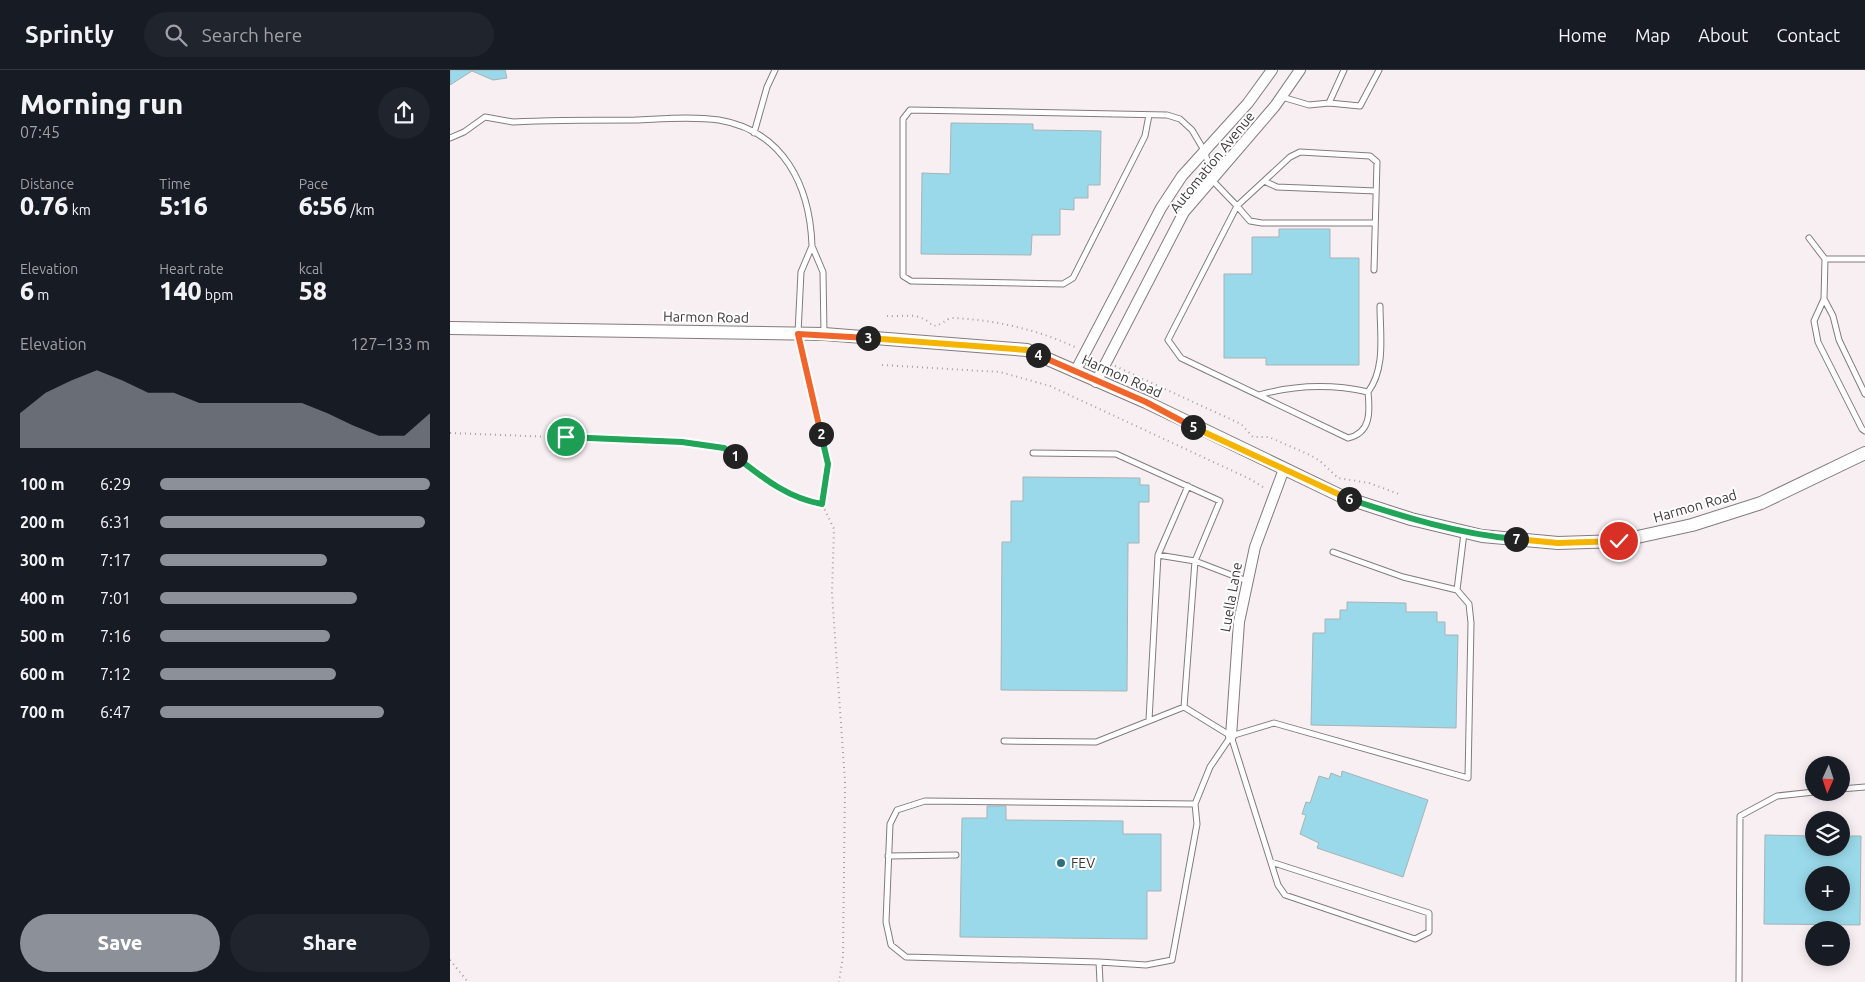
<!DOCTYPE html>
<html lang="en">
<head>
<meta charset="utf-8">
<style>
	:root { --surface:#171b24; --page:#20242c; --text:#f1f3f6; --muted:#9ea1a6; --line:#363941; --accent:#8c9099 }
	body { margin:0; font-family:Ubuntu,sans-serif; background:var(--page); color:var(--text); height:100vh; display:flex; flex-direction:column; font-size:19px; white-space:nowrap }
	* { box-sizing:border-box; margin:0 }
	p { font-size:16px; color:var(--muted) }
	.icon { flex:none; width:28px; height:28px; fill:none; stroke:currentColor; stroke-width:2; stroke-linecap:round; stroke-linejoin:round }
	.map { position:relative; flex:1; overflow:hidden }
	.details { display:flex; flex-direction:column; background:var(--surface); width:450px }
	.details>* { flex:none }
	.needle { width:32px; rotate:183deg }
	.fabs { position:absolute; left:1355px; top:686px; display:grid; gap:10px }
	.fabs a { display:grid; place-items:center; width:45px; height:45px; border-radius:50%; background:var(--surface); box-shadow:0 2px 12px #0003; font-size:25px }
	.pin { position:absolute; display:grid; place-items:center; width:42px; height:42px; color:#fff; margin:-21px; border:2px solid #fff; border-radius:50%; box-shadow:0 1px 5px #0007 }
	.km { position:absolute; width:25px; height:25px; margin:-12px; border-radius:50%; background:#222; color:#fff; font-size:14px; line-height:25px; text-align:center }
	.round { display:grid; place-items:center; flex:none; width:52px; height:52px; border-radius:26px; background:var(--page) }
	.headline { display:flex; align-items:center; justify-content:space-between; height:85px; padding:0 20px }
	h1 { font-size:28px; font-weight:800; line-height:38px }
	.metrics { display:grid; grid-template-columns:repeat(3,1fr); gap:8px; height:85px; padding:5px 20px }
	.metrics div { display:grid; align-content:center }
	.metrics b { font-size:25px; font-weight:800 }
	.metrics small { font-size:14px; font-weight:400 }
	.metrics p { font-size:14px }
	.chart { height:140px; padding:10px 20px }
	.chart p { display:flex; justify-content:space-between }
	.chart svg { width:100%; height:90px; margin-top:5px; fill:var(--accent); opacity:.7 }
	.button { display:flex; gap:10px; margin-top:auto; padding:10px 20px }
	.button a { flex:1; height:58px; border-radius:30px; background:var(--accent); color:#fff; font-size:20px; font-weight:800; line-height:58px; text-align:center }
	.button a+a { background:var(--page); color:var(--text) }
	ul { padding:0 20px; list-style:none; font-size:16px }
	li { display:grid; grid-template-columns:80px 60px 1fr; align-items:center; height:38px }
	li i { height:12px; border-radius:6px; background:var(--accent) }
	header { display:flex; align-items:center; gap:30px; box-sizing:border-box; height:70px; padding:0 25px; background:var(--surface); border-bottom:1px solid var(--line) }
	header strong { font-size:24px }
	nav { display:flex; gap:28px; margin-inline-start:auto; font-size:18px }
	.search { width:350px; height:45px; background:var(--page); display:flex; align-items:center; gap:12px; box-sizing:border-box; padding:0 18px; border-radius:28px; color:var(--muted); font-size:19px }
	main { display:flex; flex:1; min-height:0 }
	.map>svg:first-child { display:block }
	.building { fill:#99d9e9; stroke:#a9b3b5; fill-rule:evenodd }
	.lines { fill:none; stroke-linecap:round; stroke-linejoin:round }
	.service-casing { stroke:#837b7f; stroke-width:7 }
	.minor-casing { stroke:#837b7f; stroke-width:12 }
	.tertiary-casing { stroke:#837b7f; stroke-width:14 }
	.path { stroke:#a69fa2; stroke-width:2; stroke-dasharray:1 4; stroke-linecap:butt }
	.service { stroke:#fff; stroke-width:5 }
	.minor { stroke:#fff; stroke-width:10 }
	.tertiary { stroke:#fff; stroke-width:12 }
	.split-1-casing { stroke:#fff; stroke-width:10 }
	.split-2-casing { stroke:#fff; stroke-width:10 }
	.split-3-casing { stroke:#fff; stroke-width:10 }
	.split-4-casing { stroke:#fff; stroke-width:10 }
	.split-5-casing { stroke:#fff; stroke-width:10 }
	.split-6-casing { stroke:#fff; stroke-width:10 }
	.split-7-casing { stroke:#fff; stroke-width:10 }
	.split-8-casing { stroke:#fff; stroke-width:10 }
	.split-1 { stroke:#22a559; stroke-width:6 }
	.split-2 { stroke:#22a559; stroke-width:6 }
	.split-3 { stroke:#f0652b; stroke-width:6 }
	.split-4 { stroke:#f5b400; stroke-width:6 }
	.split-5 { stroke:#f0652b; stroke-width:6 }
	.split-6 { stroke:#f5b400; stroke-width:6 }
	.split-7 { stroke:#22a559; stroke-width:6 }
	.split-8 { stroke:#f5b400; stroke-width:6 }
	.poi-dot { fill:#2c7080; stroke:#fff; stroke-width:2 }
	.labels { text-anchor:middle; stroke-width:4; stroke-linejoin:round; paint-order:stroke }
	.street-label { font-size:14px; fill:#3a3738; stroke:#fff }
	.poi-label { font-size:14px; fill:#3a3738; stroke:#fff; text-anchor:start }
</style>
</head>
<body>
<header>
<strong>Sprintly</strong>
<div class="search"><svg class="icon" aria-label="search" viewBox="0 0 24 24"><circle cx="10" cy="10" r="6"/><path d="M15 15l6 6"/></svg>Search here</div>
<nav><a>Home</a><a>Map</a><a>About</a><a>Contact</a></nav>
</header>
<main>
<section class="details">
<div class="headline"><div><h1>Morning run</h1><p>07:45</p></div><a class="round"><svg class="icon" aria-label="share" viewBox="0 0 24 24"><path d="M12 15V3M7 8l5-5 5 5M5 13v7h14v-7"/></svg></a></div>
<div class="metrics">
<div><p>Distance</p><b>0.76<small> km</small></b></div>
<div><p>Time</p><b>5:16</b></div>
<div><p>Pace</p><b>6:56<small> /km</small></b></div>
</div>
<div class="metrics">
<div><p>Elevation</p><b>6<small> m</small></b></div>
<div><p>Heart rate</p><b>140<small> bpm</small></b></div>
<div><p>kcal</p><b>58</b></div>
</div>
<div class="chart"><p><span>Elevation</span>127–133 m</p>
<svg viewBox="0 0 160 44" preserveAspectRatio="none"><path d="M0 44V27L10 17L20 11L30 6L40 11L50 17L60 17L70 22L80 22L90 22L100 22L110 22L120 27L130 33L140 38L150 38L160 27V44z"/></svg>
</div>
<ul>
<li><b>100 m</b>6:29<i style="width:100%"></i></li>
<li><b>200 m</b>6:31<i style="width:98%"></i></li>
<li><b>300 m</b>7:17<i style="width:62%"></i></li>
<li><b>400 m</b>7:01<i style="width:73%"></i></li>
<li><b>500 m</b>7:16<i style="width:63%"></i></li>
<li><b>600 m</b>7:12<i style="width:65%"></i></li>
<li><b>700 m</b>6:47<i style="width:83%"></i></li>
</ul>
<div class="button"><a>Save</a><a>Share</a></div>
</section>
<div class="map">
<svg width="1415" height="912" viewBox="0 0 1415 912">
	<rect width="100%" height="100%" fill="#f8eff3"/>
	<path class="building" d="M0,0H55L57,8L43,10L22,1L0,15Z
		M501,53L583,54V60L651,61L650,115H638V128H624V140L610,139V165H582L581,185L471,184L472,103L500,104Z
		M829,159H880V188H909V295H816V288H774V204H802V167H829Z
		M573,407L690,408V415H699V432H689V473H678L677,621L551,620L552,472H561V431H573Z
		M897,532L956,533V542H987V552H995V565H1008L1006,658L861,655L863,563H875V549H890V540H897Z
		M892,701L978,730L953,807L867,778L869,773L850,764L856,745L852,744L856,732L860,733L869,706L879,709L881,703L891,707Z
		M537,736H556V750L673,751V764H711V821H697V869L510,867L512,748H537Z
		M1315,765L1364,766V778H1391V766H1411L1410,855L1314,854ZM1364,805H1391V832H1364Z"/>
	<g class="lines">
		<defs>
			<path id="service" d="M832,27L859,35L879,33L910,36L929,0
				M879,33L894,0
				M699,45L695,66L623,208L613,214L461,211L453,206V49L460,40L717,45L730,49L742,60L755,82L762,110L787,136L718,270L731,288L898,368C921,363 920,342 918,322C882,314 845,315 809,325
				M304,63L317,17L325,0
				M0,68L14,62L35,47L63,52C103,50 144,50 185,50C212,49 241,46 269,50C334,61 360,116 362,176
				M814,111L827,117L926,121
				M1359,168L1375,189L1374,229L1364,251L1368,272L1412,359L1415,361
				M1375,189H1415
				M924,200L927,92L920,86L850,82L840,87L787,136L800,151L812,153H925
				M1374,229L1383,246L1389,270L1415,324
				M348,263L351,202L362,176L373,202L374,264
				M918,322C936,298 930,264 930,236
				M583,383L666,384L770,431L745,491L797,511
				M883,482L953,507L1007,520
				M708,485L745,491L734,637L781,666L828,815L835,825L965,869L979,862V843L821,792
				M699,650L708,485L738,416
				M554,671L646,672L734,637
				M1391,719L1415,717
				M745,734L760,697L781,666L824,653L1018,708L1021,553L1019,534L1007,520L1014,463
				M438,786L506,785
				M649,892L696,895L722,890L747,754L745,734L475,731L447,740L440,754L436,852L441,875L456,887L649,892L650,912
				M1289,912L1290,746L1327,726L1364,722"/>
			<path id="minor" d="M625,302L711,138L732,106L798,33L822,0
				M646,312L734,142L825,36L850,0
				M781,666L789,552L805,477L834,399"/>
			<path id="tertiary" d="M0,258L374,264L577,280L696,332L893,427L961,449L1032,466L1108,473L1169,471L1242,455L1311,433L1415,383"/>
		</defs>
		<use href="#service" class="service-casing"/>
		<use href="#minor" class="minor-casing"/>
		<use href="#tertiary" class="tertiary-casing"/>
		<path class="path" d="M437,246C446,247 460,244 469,247C485,252 478,263 500,248C543,249 589,260 627,278
			M351,275L378,394L372,434
			M432,295L550,302L600,316L800,409L816,419
			M665,296L791,354L803,367H819L860,385L870,391L888,408L919,413L949,424
			M0,363L232,372L274,378L323,415L354,430L372,434L384,459L382,523L395,712L393,886L389,912
			M0,890L18,912"/>
		<use href="#service" class="service"/>
		<use href="#minor" class="minor"/>
		<use href="#tertiary" class="tertiary"/>
	</g>
	<g class="lines">
		<defs>
			<path id="split-1" d="M116,367L232,372L274,378L285,386"/>
			<path id="split-2" d="M285,386C312,407 337,428 372,434L378,394L371,364"/>
			<path id="split-3" d="M371,364L348,264L418,268"/>
			<path id="split-4" d="M418,268L577,280L588,285"/>
			<path id="split-5" d="M588,285L696,332L743,357"/>
			<path id="split-6" d="M743,357L899,429"/>
			<path id="split-7" d="M899,429C954,447 1008,464 1066,469"/>
			<path id="split-8" d="M1066,469L1108,473L1169,471"/>
		</defs>
		<use href="#split-1" class="split-1-casing"/>
		<use href="#split-2" class="split-2-casing"/>
		<use href="#split-3" class="split-3-casing"/>
		<use href="#split-4" class="split-4-casing"/>
		<use href="#split-5" class="split-5-casing"/>
		<use href="#split-6" class="split-6-casing"/>
		<use href="#split-7" class="split-7-casing"/>
		<use href="#split-8" class="split-8-casing"/>
		<use href="#split-1" class="split-1"/>
		<use href="#split-2" class="split-2"/>
		<use href="#split-3" class="split-3"/>
		<use href="#split-4" class="split-4"/>
		<use href="#split-5" class="split-5"/>
		<use href="#split-6" class="split-6"/>
		<use href="#split-7" class="split-7"/>
		<use href="#split-8" class="split-8"/>
	</g>
	<circle class="poi-dot" cx="611" cy="793" r="5"/>
	<g class="labels">
		<g class="street-label">
			<text transform="translate(762 92) rotate(-51)" y="5">Automation Avenue</text>
			<text transform="translate(256 247) rotate(1)" y="5">Harmon Road</text>
			<text transform="translate(672 306) rotate(24)" y="5">Harmon Road</text>
			<text transform="translate(1245 436) rotate(-16)" y="5">Harmon Road</text>
			<text transform="translate(781 527) rotate(-80)" y="5">Luella Lane</text>
		</g>
		<g class="poi-label">
			<text x="621" y="798">FEV</text>
		</g>
	</g>
</svg>
<div class="fabs">
<a><svg class="needle" viewBox="-14 -14 28 28"><path d="M0-13l5 13h-10z" fill="#e53935"/><path d="M0 13l5-13h-10z" fill="#9ea1a6"/></svg></a>
<a><svg class="icon" aria-label="layers" viewBox="0 0 24 24"><path d="M12 4l9 5-9 5-9-5zM3 14l9 5 9-5"/></svg></a>
<a>+</a>
<a>−</a>
</div>
<div class="pin" style="left:116px;top:367px;background:#1e9e55"><svg class="icon" aria-label="arrive" viewBox="0 0 24 24"><path d="M6 21V4h12l-3 4 3 4H6"/></svg></div>
<div class="pin" style="left:1169px;top:471px;background:#d93025"><svg class="icon" aria-label="check" viewBox="0 0 24 24"><path d="M5 12l5 5 9-10"/></svg></div>
<b class="km" style="left:285px;top:386px">1</b>
<b class="km" style="left:371px;top:364px">2</b>
<b class="km" style="left:418px;top:268px">3</b>
<b class="km" style="left:588px;top:285px">4</b>
<b class="km" style="left:743px;top:357px">5</b>
<b class="km" style="left:899px;top:429px">6</b>
<b class="km" style="left:1066px;top:469px">7</b>
</div>
</main>
</body>
</html>
